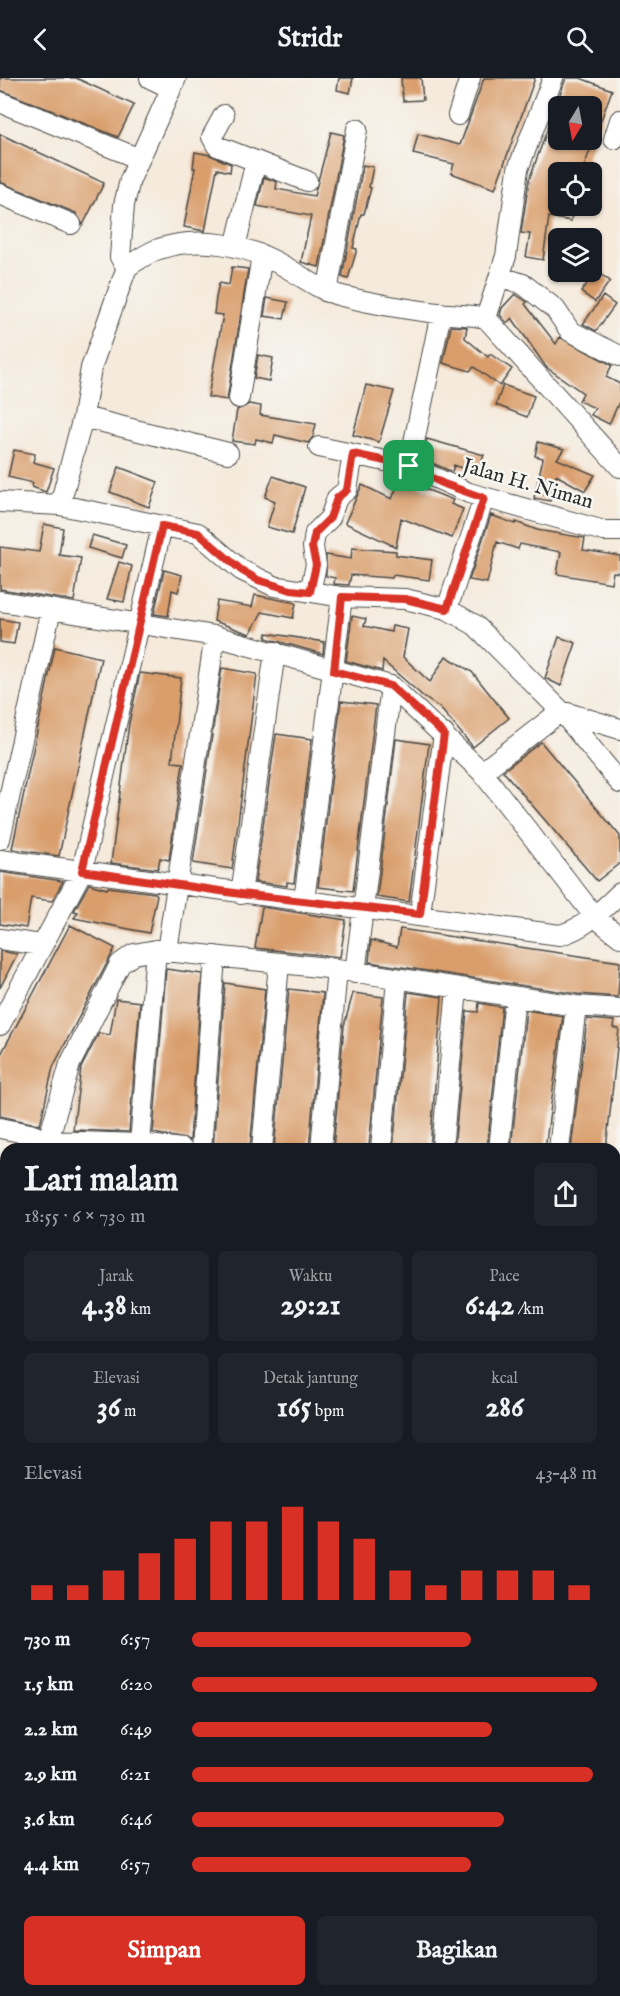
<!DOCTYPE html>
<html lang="id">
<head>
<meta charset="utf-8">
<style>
	:root { --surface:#171b24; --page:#20242c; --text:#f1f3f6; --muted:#9ea1a6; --accent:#d93025 }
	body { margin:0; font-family:"IM FELL English",serif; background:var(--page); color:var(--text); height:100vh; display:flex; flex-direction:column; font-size:22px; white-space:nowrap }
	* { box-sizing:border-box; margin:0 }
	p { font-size:20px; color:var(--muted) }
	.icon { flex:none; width:33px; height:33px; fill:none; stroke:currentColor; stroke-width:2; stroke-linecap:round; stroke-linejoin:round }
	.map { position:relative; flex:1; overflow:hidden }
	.side { position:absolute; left:0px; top:1065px; width:621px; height:854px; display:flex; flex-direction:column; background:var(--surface); border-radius:18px 18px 0 0; box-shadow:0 2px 4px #0004 }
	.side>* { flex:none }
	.needle { width:39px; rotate:190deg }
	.fabs { position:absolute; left:548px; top:18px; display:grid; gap:12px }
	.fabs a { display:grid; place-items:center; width:54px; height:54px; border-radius:9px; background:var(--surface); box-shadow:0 2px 4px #0004; font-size:30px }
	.pin { position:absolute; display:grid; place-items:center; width:51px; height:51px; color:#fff; margin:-26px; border-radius:12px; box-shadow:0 3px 9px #0006 }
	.round { display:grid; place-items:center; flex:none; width:63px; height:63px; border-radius:9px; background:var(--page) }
	.overview { display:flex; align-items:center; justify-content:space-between; height:102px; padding:0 24px }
	h1 { font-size:33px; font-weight:700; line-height:45px }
	.figures { display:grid; grid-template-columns:repeat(3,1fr); gap:9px; height:102px; padding:6px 24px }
	.figures div { display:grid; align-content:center; border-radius:9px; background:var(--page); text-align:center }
	.figures b { font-size:30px; font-weight:700 }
	.figures small { font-size:16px; font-weight:400 }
	.figures p { font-size:16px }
	.chart { height:168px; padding:12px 24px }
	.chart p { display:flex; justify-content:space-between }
	.chart svg { width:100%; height:108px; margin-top:6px; stroke:var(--accent); stroke-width:6 }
	.button { display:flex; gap:12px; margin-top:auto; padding:12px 24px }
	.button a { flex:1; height:69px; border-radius:9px; background:var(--accent); color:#fff; font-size:24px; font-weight:700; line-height:69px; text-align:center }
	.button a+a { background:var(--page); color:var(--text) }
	ul { padding:0 24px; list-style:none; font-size:20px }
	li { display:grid; grid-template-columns:96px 72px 1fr; align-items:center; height:45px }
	li i { height:15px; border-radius:8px; background:var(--accent) }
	header { display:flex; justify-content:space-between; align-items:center; height:78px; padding:0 24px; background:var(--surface); font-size:27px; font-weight:700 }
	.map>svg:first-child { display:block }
	.building { fill:#d99e6c; fill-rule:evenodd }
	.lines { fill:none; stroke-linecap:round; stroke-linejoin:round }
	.minor-casing { stroke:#494845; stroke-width:22 }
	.path { stroke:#494845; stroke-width:3; stroke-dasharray:1.5 4.5; stroke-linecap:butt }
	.minor { stroke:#fff; stroke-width:20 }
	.rail-casing { stroke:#2b2b2b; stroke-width:7 }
	.rail { stroke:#f6f6f2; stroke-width:4.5; stroke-dasharray:14; stroke-linecap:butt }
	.route-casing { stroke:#fff; stroke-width:12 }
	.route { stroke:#d93025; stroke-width:8 }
	.labels { text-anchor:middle; stroke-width:5; stroke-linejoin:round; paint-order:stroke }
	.street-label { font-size:21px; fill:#2b2b2b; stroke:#f6f6f2 }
</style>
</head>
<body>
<header><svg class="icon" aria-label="back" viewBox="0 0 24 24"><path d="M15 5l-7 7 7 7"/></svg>Stridr<svg class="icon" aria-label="search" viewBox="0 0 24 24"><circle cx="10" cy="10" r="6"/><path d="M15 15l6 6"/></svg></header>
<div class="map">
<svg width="620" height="1918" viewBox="0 0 620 1918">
	<rect width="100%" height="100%" fill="#f6f6f2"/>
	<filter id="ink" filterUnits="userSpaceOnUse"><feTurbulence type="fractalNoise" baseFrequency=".0167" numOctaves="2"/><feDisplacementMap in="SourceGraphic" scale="12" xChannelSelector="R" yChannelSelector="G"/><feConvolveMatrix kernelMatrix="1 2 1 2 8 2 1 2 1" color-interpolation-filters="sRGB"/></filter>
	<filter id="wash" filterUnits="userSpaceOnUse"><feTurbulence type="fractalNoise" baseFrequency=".008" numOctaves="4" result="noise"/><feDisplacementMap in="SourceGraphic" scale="24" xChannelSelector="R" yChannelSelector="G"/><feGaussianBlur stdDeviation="1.35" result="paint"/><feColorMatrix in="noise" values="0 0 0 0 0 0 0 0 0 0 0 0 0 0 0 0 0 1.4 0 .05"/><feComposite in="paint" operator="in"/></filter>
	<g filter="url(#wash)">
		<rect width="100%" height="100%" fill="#f5eadb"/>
		<g id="blocks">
			<path class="building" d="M0,0H76L134,27L118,59L0,12Z
				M339,0H353L350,15L337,12Z
				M401,0H421L423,22L403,23Z
				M484,0H535L495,111L451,95L454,86L413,76L418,56L460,67Z
				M566,0H580L612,12L582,94H558V128H573L571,143L549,139L543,182L526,179L530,156L521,155L529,102ZM558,28H591V62H558Z
				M331,54L344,57L319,189L301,184L311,138L257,128L264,99L277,104L276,111L314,118Z
				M0,56L104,105L83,147L76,135L0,104Z
				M195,74L210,77L231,86L230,94L217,91L205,153L184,149L195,90H193Z
				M363,87L373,89L369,109L371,110L364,136H361L353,170L357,171L348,201L342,199Z
				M232,189L248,191L227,322L208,319L223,237L214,236L216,220L219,205L229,207Z
				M596,193L610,203L595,224L581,214Z
				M515,216L527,224L525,226L556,266L560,259L612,287L606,299L620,306V322L609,346L591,337L595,330L579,323L583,315L546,289L512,240L507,245L500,237L502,230Z
				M603,218L615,227L596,253L583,246Z
				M267,220L288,224L284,241L264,238Z
				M451,248L467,249L465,260L488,279L490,276L512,291L500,308L474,289L470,293L443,285Z
				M258,277L273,280L269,303L254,300Z
				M366,307L394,313L379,364L353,357Z
				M503,307L534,318L527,339L496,327Z
				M249,326L261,328L260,337L316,346L313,359L308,365L275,357L273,365L256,361L255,366L232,363L237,332Z
				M427,361L484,377L477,396L454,387L452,394L450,393L423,381Z
				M538,364L564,371L557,381L595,397L585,413L556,397L550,423L534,420L543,380L535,378Z
				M14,372L35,376L33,384L54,390L46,414L32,409L33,405L8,399Z
				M119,389L158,404L149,429L110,414Z
				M273,398L305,409L292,456L267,449L275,423L265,419Z
				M400,401L453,422L451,426L463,431L452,460L401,440L396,469L345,445L362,407L392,421Z
				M491,437L515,446L516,444L537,452L585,460L583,472L620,478V495L613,494L611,505L557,496L561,474L520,466L518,471L497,464L487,505L469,502Z
				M44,446L63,450L59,477L81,480L74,523L0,511V469L39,474Z
				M92,457L126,467L122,480L88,470Z
				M352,470L396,473V477L432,482L429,502L393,497L392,500L351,497L349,507L334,506L335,500L326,498V477L351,481Z
				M119,484L132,488L124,524L107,521Z
				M164,492L182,497L178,514L172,512L168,538L154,536Z
				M255,517L296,525L293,540L262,534L250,556L214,543L217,523L252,529Z
				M352,538L366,541L364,548L391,554L392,548L408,551L403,579L430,604L446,578L472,594L509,640L473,669L440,630L425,620L383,583L382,593L346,583Z
				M0,541L18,544L14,566L0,564Z
				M267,555L324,564L323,576L266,560Z
				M559,559L576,565L561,608L545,600Z
				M55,569L101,580L59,778L12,771Z
				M222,590L257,596L232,791L193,785Z
				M140,595L181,600L172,684L183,685L169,782L160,780L158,791L111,785L129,645Z
				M341,623L376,627L353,813L318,809Z
				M276,656L312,661L294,805L287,804V808L255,804Z
				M396,661L429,666L409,824L377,819Z
				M541,664L620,758V785L597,803L503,693Z
				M0,794L63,803L52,823L31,820L26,850L0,846Z
				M89,806L107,811L108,809L155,815L157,817L149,855L74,840L78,834L74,833Z
				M262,829L346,842L340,879L255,870Z
				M70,847L115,870L53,989L40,1047L0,1038V978Z
				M400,851L620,884L618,919L577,916L369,884L371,862L397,869Z
				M0,873L17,876L0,910Z
				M166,891L202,896L190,1062L153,1055Z
				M225,905L265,911L250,1071H213Z
				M289,911L323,915L309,1071H274Z
				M408,914L442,919L430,1071H393Z
				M353,915L383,919L369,1069L333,1071L344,948Z
				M116,921L140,924L129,1054L73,1052L81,990L99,955L110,957Z
				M479,925L502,929L487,1071H454L467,933L478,934Z
				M526,932L563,938L545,1071H511Z
				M587,941L614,943L613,950L619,951L606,1071H571Z"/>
		</g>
	</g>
	<g filter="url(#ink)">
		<use href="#blocks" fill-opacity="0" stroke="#494845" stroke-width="1.5"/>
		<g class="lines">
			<defs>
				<path id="minor" d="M150,0L171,10
					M553,0L518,91L506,178L486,240L620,389
					M0,24L130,77L137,87
					M224,37L212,59L217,68L307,103
					M458,37L470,0
					M614,61L620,42
					M0,116L71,146
					M235,169L256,83
					M127,189C137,183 148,174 159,171C199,157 246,167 282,187C302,198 320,213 342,218C374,226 405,231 437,235C454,237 469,236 486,240
					M501,199L523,206L555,231L570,253L620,278
					M327,214L357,51
					M239,320L262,177
					M83,339L228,375
					M319,369L409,388L469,415L604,453H620
					M409,388L441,235
					M0,424L60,427L198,455L241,492L274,508L342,519L405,521L447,531L475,547L561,633L620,705
					M60,427L83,339L91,290L127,189L120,179L124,127L130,102L176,0
					M310,514L316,487L313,469L315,455L330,440L337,420L347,412L353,376
					M0,523L215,558L391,608L482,694L595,839L620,859
					M447,531L484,420
					M482,694L561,633L620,651
					M0,761L51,531
					M0,782L560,857C585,850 601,833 620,815
					M241,816L275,574
					M304,823L342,519
					M420,836L444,656
					M0,861L41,867
					M167,873L215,558
					M355,895L391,608
					M0,947L82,793L162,448
					M0,1050L30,1056L48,1063L140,1066L182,1071
					M140,1066L156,872
					M52,1071L48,1063L70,986L120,886L134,876L156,872L337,891L576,928L620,931
					M201,1071L215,878
					M262,1071L279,886
					M321,1071L337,891
					M381,1071L397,902
					M442,1071L457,911
					M499,1071L515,919
					M559,1071L576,928
					M620,1116V1129
					M0,1133L6,1118
					M615,1292L620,1274
					M615,1370L619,1393L615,1433
					M0,1487L6,1478
					M615,1659L620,1662
					M0,1742L6,1743
					M343,1912L360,1917
					M602,1912L612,1918
					M76,1918L78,1912
					M151,1918L153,1912
					M385,1918L387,1912
					M460,1918L462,1912
					M539,1918L541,1912"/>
			</defs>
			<use href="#minor" class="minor-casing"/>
			<path class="path" d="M0,1286H6"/>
			<use href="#minor" class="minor"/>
			<defs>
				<path id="rail" d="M0,1247H6
					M615,1313H620"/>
			</defs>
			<use href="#rail" class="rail-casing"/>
			<use href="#rail" class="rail"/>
		</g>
	</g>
	<g class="lines" filter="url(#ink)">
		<defs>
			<path id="route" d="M353,376L409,388L444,406L484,420L447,531L405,521L342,519L334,593L391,608L444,656L420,836L241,816L82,793L162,448L198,455L241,492L258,502L291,512L310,514L316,487L312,469L315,455L330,440L337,420L347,412Z"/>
		</defs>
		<use href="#route" class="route-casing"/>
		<use href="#route" class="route"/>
	</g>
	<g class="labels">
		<g class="street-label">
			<text transform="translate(528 405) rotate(16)" y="7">Jalan H. Niman</text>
		</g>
	</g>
</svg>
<div class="fabs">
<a><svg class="needle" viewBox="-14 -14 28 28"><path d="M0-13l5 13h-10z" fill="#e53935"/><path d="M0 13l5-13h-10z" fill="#9ea1a6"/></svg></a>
<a><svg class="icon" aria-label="locate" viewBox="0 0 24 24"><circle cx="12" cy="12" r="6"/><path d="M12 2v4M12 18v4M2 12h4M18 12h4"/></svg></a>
<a><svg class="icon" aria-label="layers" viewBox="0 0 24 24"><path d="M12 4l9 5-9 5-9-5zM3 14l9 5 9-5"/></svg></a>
</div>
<div class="pin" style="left:409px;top:388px;background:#1e9e55"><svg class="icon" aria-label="arrive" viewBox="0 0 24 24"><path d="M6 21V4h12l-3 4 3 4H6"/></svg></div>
<section class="side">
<div class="overview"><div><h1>Lari malam</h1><p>18:55 · 6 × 730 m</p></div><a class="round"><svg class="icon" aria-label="share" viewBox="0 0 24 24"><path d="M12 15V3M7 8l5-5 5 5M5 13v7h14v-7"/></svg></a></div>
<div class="figures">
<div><p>Jarak</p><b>4.38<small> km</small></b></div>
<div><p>Waktu</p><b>29:21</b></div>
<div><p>Pace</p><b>6:42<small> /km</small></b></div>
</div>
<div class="figures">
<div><p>Elevasi</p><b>36<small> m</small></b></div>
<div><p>Detak jantung</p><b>165<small> bpm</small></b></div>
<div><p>kcal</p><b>286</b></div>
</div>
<div class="chart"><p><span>Elevasi</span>43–48 m</p>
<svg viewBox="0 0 160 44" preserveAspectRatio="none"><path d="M5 44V38M15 44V38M25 44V32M35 44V25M45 44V19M55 44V12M65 44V12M75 44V6M85 44V12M95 44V19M105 44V32M115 44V38M125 44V32M135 44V32M145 44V32M155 44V38"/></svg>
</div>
<ul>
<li><b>730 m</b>6:57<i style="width:69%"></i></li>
<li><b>1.5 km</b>6:20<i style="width:100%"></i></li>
<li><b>2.2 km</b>6:49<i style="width:74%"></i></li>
<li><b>2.9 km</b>6:21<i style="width:99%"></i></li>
<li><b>3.6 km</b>6:46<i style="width:77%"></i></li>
<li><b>4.4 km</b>6:57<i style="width:69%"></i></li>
</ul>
<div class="button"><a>Simpan</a><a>Bagikan</a></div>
</section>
</div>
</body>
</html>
